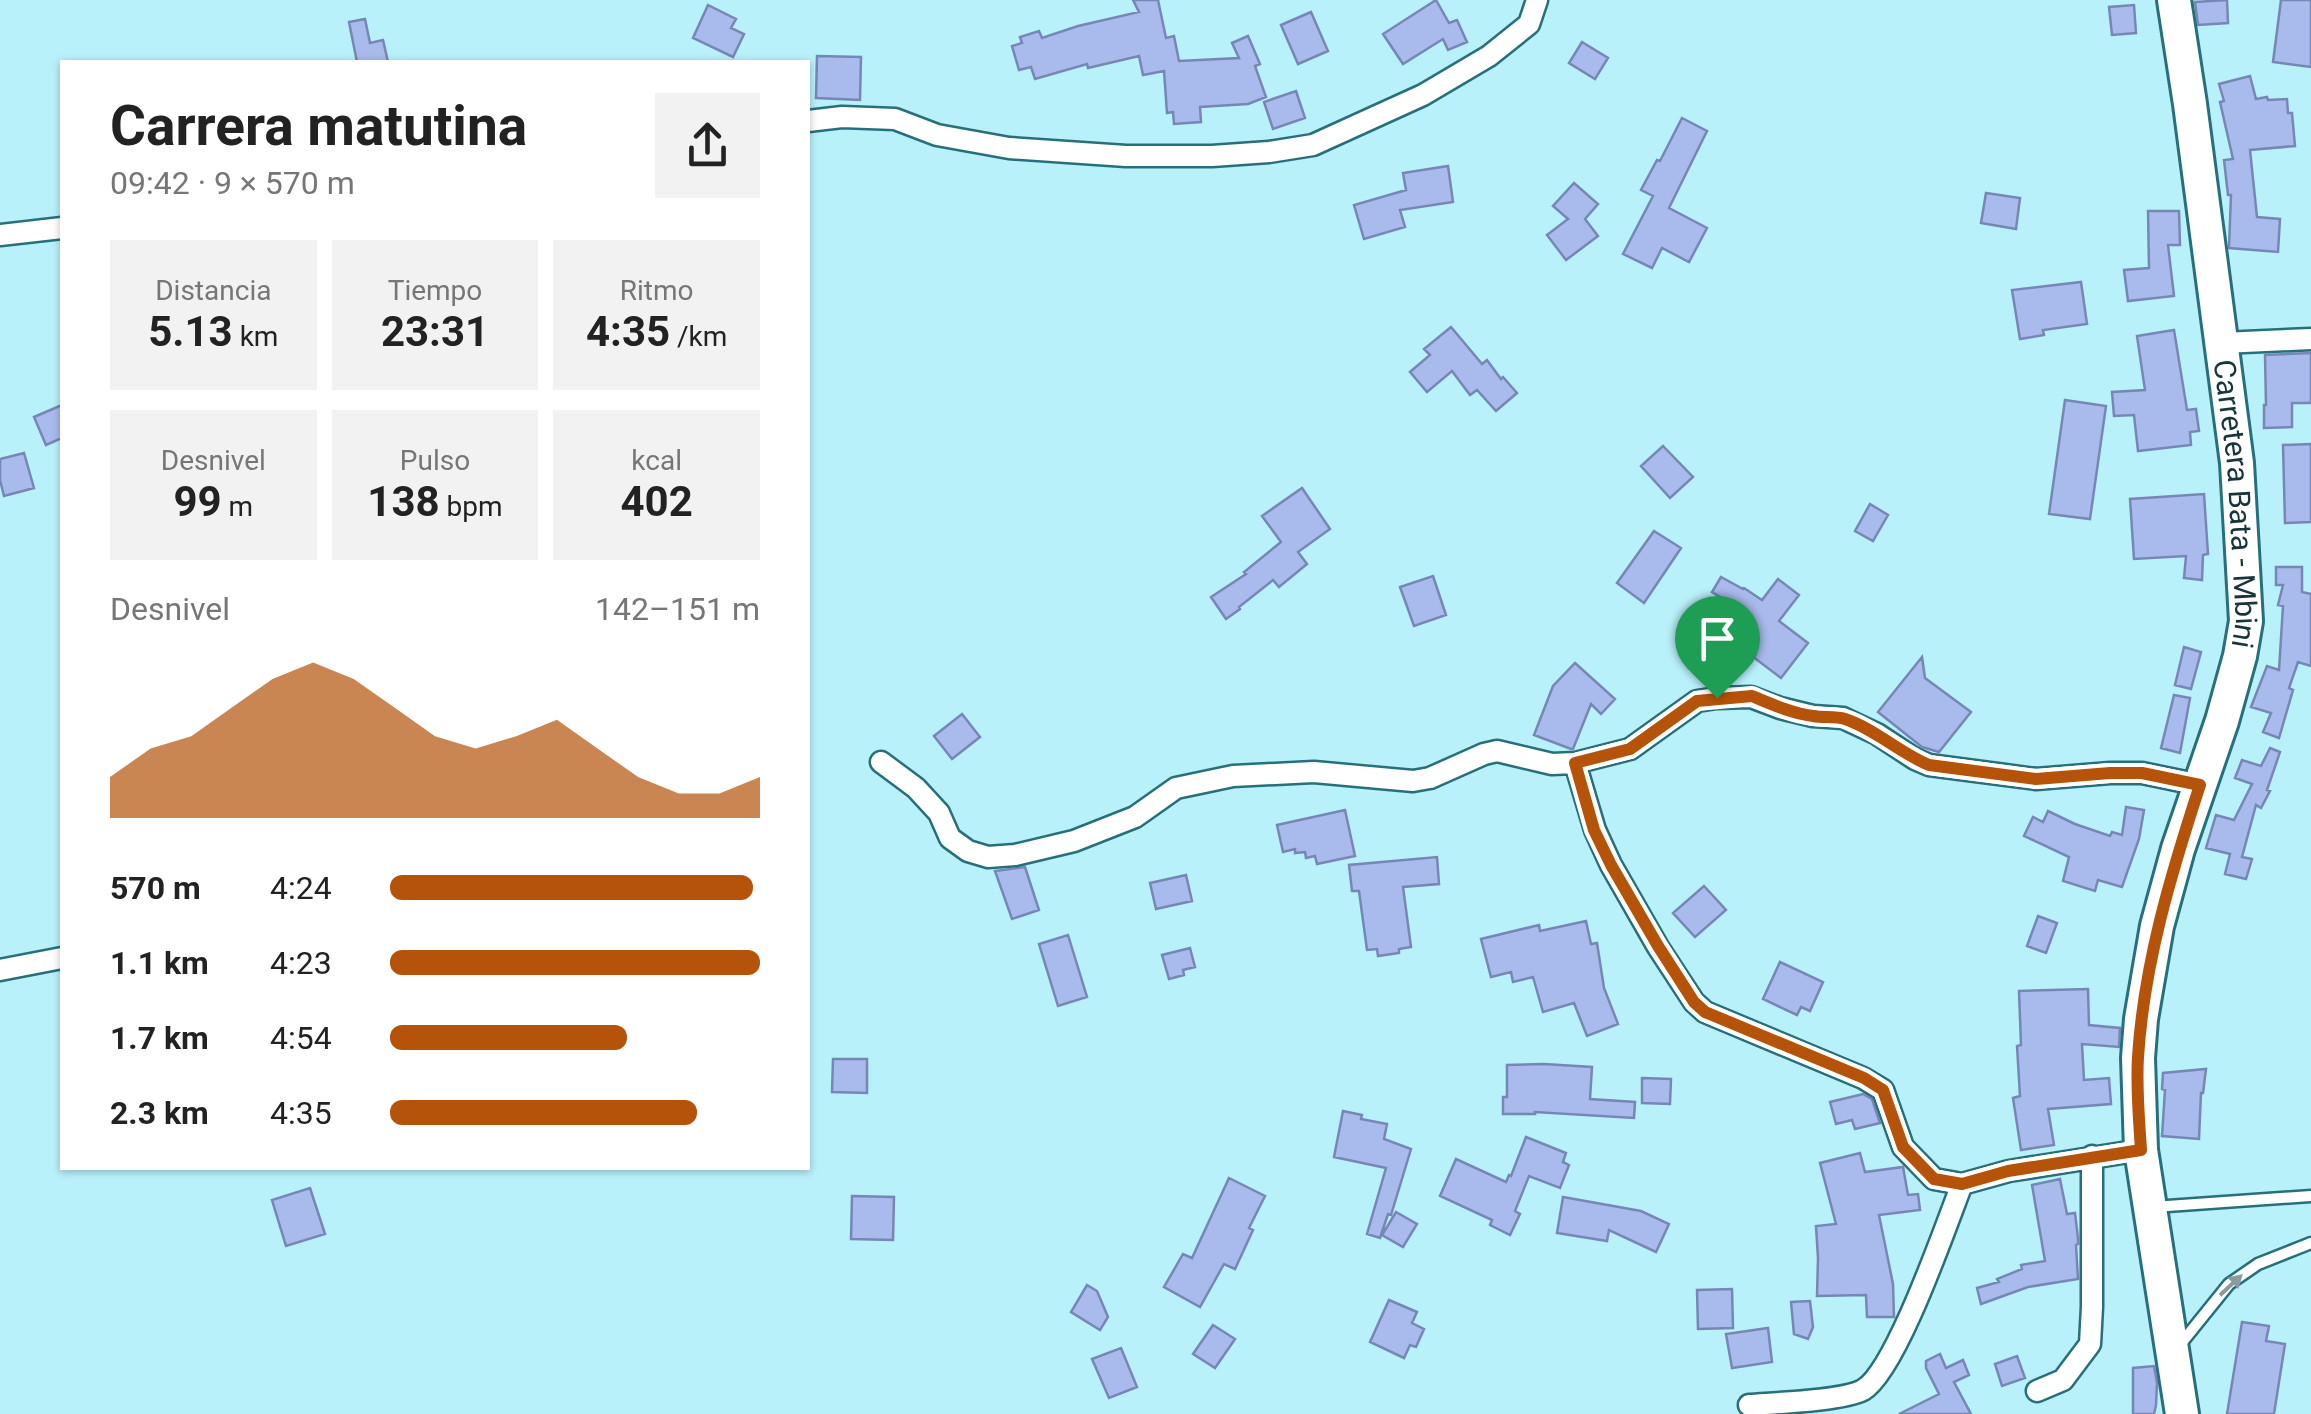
<!DOCTYPE html>
<html lang="es">
<head>
<meta charset="utf-8">
<style>
	:root { --surface:#fff; --page:#f2f2f2; --text:#222; --muted:#767676; --accent:#b45309 }
	body { margin:0; font-family:Roboto,sans-serif; background:var(--page); color:var(--text); height:100vh; display:flex; flex-direction:column; font-size:38px; white-space:nowrap }
	* { box-sizing:border-box; margin:0 }
	p { font-size:32px; color:var(--muted) }
	.icon { flex:none; width:55px; height:55px; fill:none; stroke:currentColor; stroke-width:2; stroke-linecap:round; stroke-linejoin:round }
	.map { position:relative; flex:1; overflow:hidden }
	.drawer { position:absolute; left:60px; top:60px; width:750px; height:1110px; display:flex; flex-direction:column; background:var(--surface); border-radius:0px; box-shadow:0 2px 8px #0004 }
	.drawer>* { flex:none }
	.pin { position:absolute; display:grid; place-items:center; width:85px; height:85px; color:#fff; margin:-102px -42px; border-radius:50% 50% 50% 0; rotate:-45deg; box-shadow:0 0 10px #0007 }
	.pin .icon { rotate:45deg }
	.round { display:grid; place-items:center; flex:none; width:105px; height:105px; border-radius:0px; background:var(--page) }
	.headline { display:flex; align-items:center; justify-content:space-between; height:170px; padding:0 50px }
	h1 { font-size:55px; font-weight:700; line-height:75px }
	.metrics { display:grid; grid-template-columns:repeat(3,1fr); gap:15px; height:170px; padding:10px 50px }
	.metrics div { display:grid; align-content:center; border-radius:0px; background:var(--page); text-align:center }
	.metrics b { font-size:42px; font-weight:700 }
	.metrics small { font-size:28px; font-weight:400 }
	.metrics p { font-size:28px }
	.chart { height:280px; padding:20px 50px }
	.chart p { display:flex; justify-content:space-between }
	.chart svg { width:100%; height:180px; margin-top:10px; fill:var(--accent); opacity:.7 }
	ul { padding:0 50px; list-style:none; font-size:32px }
	li { display:grid; grid-template-columns:160px 120px 1fr; align-items:center; height:75px }
	li i { height:25px; border-radius:12px; background:var(--accent) }
	.map>svg:first-child { display:block }
	.building { fill:#a9bbec; stroke:#7787b5; stroke-width:2.5 }
	.lines { fill:none; stroke-linecap:round; stroke-linejoin:round }
	.service-casing { stroke:#27707b; stroke-width:15 }
	.minor-casing { stroke:#27707b; stroke-width:25 }
	.primary-casing { stroke:#27707b; stroke-width:38 }
	.service { stroke:#fff; stroke-width:10 }
	.minor { stroke:#fff; stroke-width:20 }
	.primary { stroke:#fff; stroke-width:32 }
	.oneway { fill:#8b9a9c }
	.route-casing { stroke:#fff; stroke-width:20 }
	.route { stroke:#b45309; stroke-width:12 }
	.labels { text-anchor:middle; stroke-width:10; stroke-linejoin:round; paint-order:stroke }
	.street-label { font-size:30px; fill:#17353a; stroke:#b9f1fa }
</style>
</head>
<body>
<div class="map">
<svg width="2311" height="1414" viewBox="0 0 2311 1414">
	<rect width="100%" height="100%" fill="#b9f1fa"/>
	<path class="building" d="M1133,0H1158L1166,38L1174,36L1179,61L1239,58L1232,43L1248,36L1260,64L1255,66L1266,97L1248,104L1200,107L1201,122L1174,124L1173,112L1167,113L1164,71L1143,75L1139,56L1088,68L1087,64L1035,79L1031,67L1019,70L1012,46L1022,43L1020,37L1039,31L1042,38L1078,26L1139,12Z
		M1436,0L1449,23L1457,20L1467,42L1448,50L1443,39L1403,64L1383,34Z
		M2227,0L2228,23L2198,25L2195,2Z
		M2281,0H2311V67L2273,62Z
		M708,5L736,19L731,28L744,34L733,57L693,38Z
		M2134,5L2136,33L2112,35L2109,7Z
		M1311,12L1328,51L1298,64L1281,25Z
		M365,19L370,43L383,40L388,62H357L349,22Z
		M1582,42L1608,58L1595,79L1569,63Z
		M817,56L861,57L860,100L816,98Z
		M2250,76L2256,99L2267,97L2268,100L2287,99L2288,113H2292L2295,146L2250,150L2257,217L2280,219L2278,252L2229,248L2231,195H2228L2224,160L2233,159L2220,102L2224,101L2219,84Z
		M1296,91L1305,118L1273,129L1264,102Z
		M1682,118L1707,131L1669,208L1707,228L1689,262L1662,248L1652,268L1623,254L1653,196L1641,190L1657,160L1660,161Z
		M1448,166L1453,202L1400,210L1405,227L1364,239L1354,205L1406,190L1403,173Z
		M1574,183L1598,204L1585,219L1598,236L1566,260L1547,235L1568,219L1553,206Z
		M1986,193L2020,198L2016,229L1981,223Z
		M2148,211H2179L2180,245H2168L2174,296L2128,301L2124,270L2149,268Z
		M2081,282L2087,324L2043,330L2044,335L2020,339L2012,290Z
		M1451,327L1482,364L1487,360L1501,379L1503,377L1517,393L1496,411L1477,390L1470,395L1452,371L1427,392L1410,372L1430,355L1424,349Z
		M2174,330L2187,410L2196,409L2199,431L2190,432L2191,445L2138,451L2134,415L2114,416L2112,392L2145,390L2137,336Z
		M2311,353V403H2292V427L2264,428V405H2266L2265,355Z
		M2065,400L2106,406L2090,519L2049,514Z
		M62,405V438L46,445L34,417Z
		M2311,444V522L2285,523L2283,445Z
		M1663,446L1693,477L1670,498L1641,466Z
		M24,453L34,488L4,496L0,480V459Z
		M1302,488L1330,529L1298,552L1307,564L1279,587L1273,580L1239,607L1240,609L1226,619L1211,597L1246,574L1244,572L1281,542L1262,516Z
		M2204,494L2208,554L2203,555L2202,580L2184,578L2186,556L2134,559L2130,499Z
		M1870,504L1888,515L1873,541L1855,531Z
		M1654,531L1681,548L1644,603L1617,583Z
		M2276,567H2302V592L2311,594V666L2298,662L2289,688L2293,690L2279,738L2263,732L2271,713L2251,707L2267,666L2279,670L2283,606L2278,605L2283,585H2276Z
		M1433,576L1446,615L1414,626L1400,587Z
		M1721,577L1743,589L1744,588L1762,600L1778,579L1799,595L1779,621L1808,643L1781,678L1744,650L1750,642L1720,621L1732,604L1712,592Z
		M2184,647L2201,652L2191,689L2175,685Z
		M1922,657L1925,678L1971,712L1939,752L1922,747L1878,712Z
		M1575,663L1615,699L1601,714L1591,704L1573,749H1571L1534,735L1553,686Z
		M2174,695L2190,698L2180,753L2161,748Z
		M962,714L980,737L952,759L934,736Z
		M2270,748L2280,752L2267,790L2270,791L2261,808L2256,805L2242,857L2252,859L2246,879L2225,874L2230,854L2206,848L2216,815L2234,820L2252,784L2235,778L2242,760L2261,766Z
		M2126,807L2144,810L2139,839L2122,887L2098,880L2095,891L2063,881L2069,857L2024,836L2033,817L2043,822L2048,811L2075,824L2110,836L2112,832L2122,835Z
		M1345,810L1355,856L1317,864L1315,856L1306,858L1305,852L1295,853V849L1283,852L1277,825Z
		M1437,857L1439,884L1403,887L1411,947L1399,949V953L1378,956L1377,949L1367,950L1359,891H1352L1349,865Z
		M1025,867L1039,910L1012,919L995,871Z
		M1186,875L1192,901L1156,909L1150,883Z
		M1704,886L1726,910L1695,937L1673,913Z
		M2038,916L2057,923L2046,953L2027,946Z
		M1586,921L1591,944L1597,943L1604,988L1618,1024L1587,1036L1574,1003L1543,1012L1533,977L1513,982L1511,972L1491,977L1481,939L1539,925L1540,931Z
		M1068,935L1087,997L1058,1006L1039,944Z
		M1190,948L1195,967L1183,970L1184,975L1169,979L1162,955Z
		M1780,962L1823,982L1810,1011L1801,1007L1797,1015L1763,999Z
		M2088,989L2089,1025L2120,1028L2119,1047L2082,1044L2084,1080L2109,1078L2111,1104L2048,1109L2054,1145L2021,1150L2013,1098L2020,1096L2017,1046L2021,1045L2019,991Z
		M833,1059H867V1093L832,1092Z
		M1544,1064L1592,1067L1590,1099L1635,1102L1634,1118L1535,1112V1114H1503V1097H1507V1065Z
		M2206,1069L2203,1093H2201L2199,1139L2162,1136L2165,1090L2162,1089L2163,1073Z
		M1642,1078L1671,1079L1670,1104L1642,1103Z
		M1863,1094L1872,1099L1880,1123L1855,1129L1852,1120L1836,1124L1830,1102Z
		M1343,1111L1362,1115L1361,1119L1387,1124L1384,1139L1411,1149L1391,1215L1388,1214L1380,1238L1367,1234L1386,1168L1334,1157Z
		M1526,1137L1566,1153L1563,1162L1569,1165L1560,1188L1529,1176L1515,1211L1520,1214L1510,1235L1490,1225L1492,1220L1440,1196L1456,1159L1506,1182L1509,1175L1511,1176Z
		M1860,1153L1865,1172L1903,1167L1908,1195L1918,1194L1920,1210L1879,1215L1893,1284L1894,1317H1867L1866,1295L1817,1296L1818,1258L1816,1226L1836,1224L1820,1163Z
		M1229,1178L1265,1196L1249,1228L1253,1230L1235,1269L1224,1264L1200,1307L1164,1287L1183,1254L1192,1258Z
		M2060,1179L2067,1214L2075,1213L2078,1238V1244L2076,1245L2078,1279L2028,1287L1981,1304L1977,1288L1999,1282L1997,1279L2022,1269L2021,1265L2045,1261L2032,1185Z
		M310,1188L325,1234L286,1246L272,1200Z
		M852,1196L894,1197L893,1240L851,1239Z
		M1563,1197L1641,1211L1669,1224L1656,1252L1609,1230L1607,1241L1557,1233Z
		M1396,1212L1417,1224L1403,1247L1382,1235Z
		M1087,1285L1097,1291L1108,1317L1100,1330L1071,1312Z
		M1732,1289L1733,1328L1698,1329L1697,1290Z
		M1389,1300L1417,1312L1412,1323L1424,1329L1416,1347L1410,1345L1404,1358L1370,1342Z
		M1810,1301L1813,1327L1808,1339L1794,1334L1791,1302Z
		M2242,1322L2269,1326L2266,1341L2285,1344L2274,1414H2227Z
		M1213,1325L1235,1339L1215,1368L1193,1354Z
		M1768,1328L1772,1362L1732,1368L1726,1334Z
		M1121,1348L1137,1387L1109,1398L1092,1359Z
		M1940,1354L1946,1368L1963,1360L1969,1375L1954,1382L1971,1414H1899L1939,1394L1926,1368V1361Z
		M2017,1356L2025,1378L2002,1386L1995,1364Z
		M2154,1366L2157,1383L2156,1405L2154,1414H2133V1368Z"/>
	<g class="lines">
		<defs>
			<path id="service" d="M2153,1207L2311,1196
				M2179,1346L2229,1284L2258,1264L2311,1243"/>
			<path id="minor" d="M808,121L842,117L895,119L937,135L1009,148L1126,156H1212L1269,152L1313,145L1423,95L1489,56L1529,24L1537,0
				M0,235L62,228
				M2222,343L2311,339
				M881,762L916,788L939,813L950,838L968,851L988,857L1015,855L1074,841L1135,817L1176,788L1233,776L1314,772L1413,781L1430,778L1484,754L1497,751L1552,764L1575,763L1630,749L1697,701L1717,698L1751,697L1780,708L1813,716L1843,718L1877,734L1915,759L1929,765L2036,779L2110,773H2142L2200,785
				M1575,763L1595,830L1611,865L1658,947L1694,1002L1705,1012L1863,1078L1883,1090L1903,1147L1934,1179L1962,1184L2009,1171L2141,1150
				M0,970L62,958
				M2037,1391L2063,1380L2090,1344L2092,1307V1156
				M1749,1405C1775,1403 1842,1401 1863,1390C1896,1371 1946,1225 1962,1184"/>
			<g id="primary">
				<path id="s1" d="M2174,0L2190,104L2237,463L2246,621L2240,656L2222,721L2178,849L2157,926L2141,1019L2138,1058L2141,1150L2182,1414"/>
			</g>
		</defs>
		<use href="#service" class="service-casing"/>
		<use href="#minor" class="minor-casing"/>
		<use href="#primary" class="primary-casing"/>
		<use href="#service" class="service"/>
		<use href="#minor" class="minor"/>
		<use href="#primary" class="primary"/>
	</g>
	<defs><path id="oneway-solid" d="M-6-.8H1V-3.2L6.5 0L1 3.2V.8H-6Z" transform="scale(2.5)"/></defs>
	<use class="oneway" href="#oneway-solid" transform="translate(2231 1285) rotate(-43)"/>
	<g class="lines">
		<defs>
			<path id="route" d="M1752,696C1771,704 1791,713 1813,716C1823,718 1835,716 1845,719C1875,729 1900,753 1929,765L2036,779L2110,773H2142L2200,785C2171,874 2144,963 2138,1057C2136,1087 2139,1119 2141,1150L2008,1171L1962,1184L1934,1179L1903,1147L1883,1090L1864,1078L1705,1012L1694,1002L1658,946L1611,865L1594,830L1575,763L1630,749L1697,701Z"/>
		</defs>
		<use href="#route" class="route-casing"/>
		<use href="#route" class="route"/>
	</g>
	<g class="labels">
		<g class="street-label">
			<text dy="10" stroke="none"><textPath href="#s1" startOffset="508">Carretera Bata - Mbini</textPath></text>
		</g>
	</g>
</svg>
<div class="pin" style="left:1717px;top:698px;background:#1e9e55"><svg class="icon" aria-label="arrive" viewBox="0 0 24 24"><path d="M6 21V4h12l-3 4 3 4H6"/></svg></div>
<section class="drawer">
<div class="headline"><div><h1>Carrera matutina</h1><p>09:42 · 9 × 570 m</p></div><a class="round"><svg class="icon" aria-label="share" viewBox="0 0 24 24"><path d="M12 15V3M7 8l5-5 5 5M5 13v7h14v-7"/></svg></a></div>
<div class="metrics">
<div><p>Distancia</p><b>5.13<small> km</small></b></div>
<div><p>Tiempo</p><b>23:31</b></div>
<div><p>Ritmo</p><b>4:35<small> /km</small></b></div>
</div>
<div class="metrics">
<div><p>Desnivel</p><b>99<small> m</small></b></div>
<div><p>Pulso</p><b>138<small> bpm</small></b></div>
<div><p>kcal</p><b>402</b></div>
</div>
<div class="chart"><p><span>Desnivel</span>142–151 m</p>
<svg viewBox="0 0 160 44" preserveAspectRatio="none"><path d="M0 44V34L10 27L20 24L30 17L40 10L50 6L60 10L70 17L80 24L90 27L100 24L110 20L120 27L130 34L140 38L150 38L160 34V44z"/></svg>
</div>
<ul>
<li><b>570 m</b>4:24<i style="width:98%"></i></li>
<li><b>1.1 km</b>4:23<i style="width:100%"></i></li>
<li><b>1.7 km</b>4:54<i style="width:64%"></i></li>
<li><b>2.3 km</b>4:35<i style="width:83%"></i></li>
</ul>
</section>
</div>
</body>
</html>
